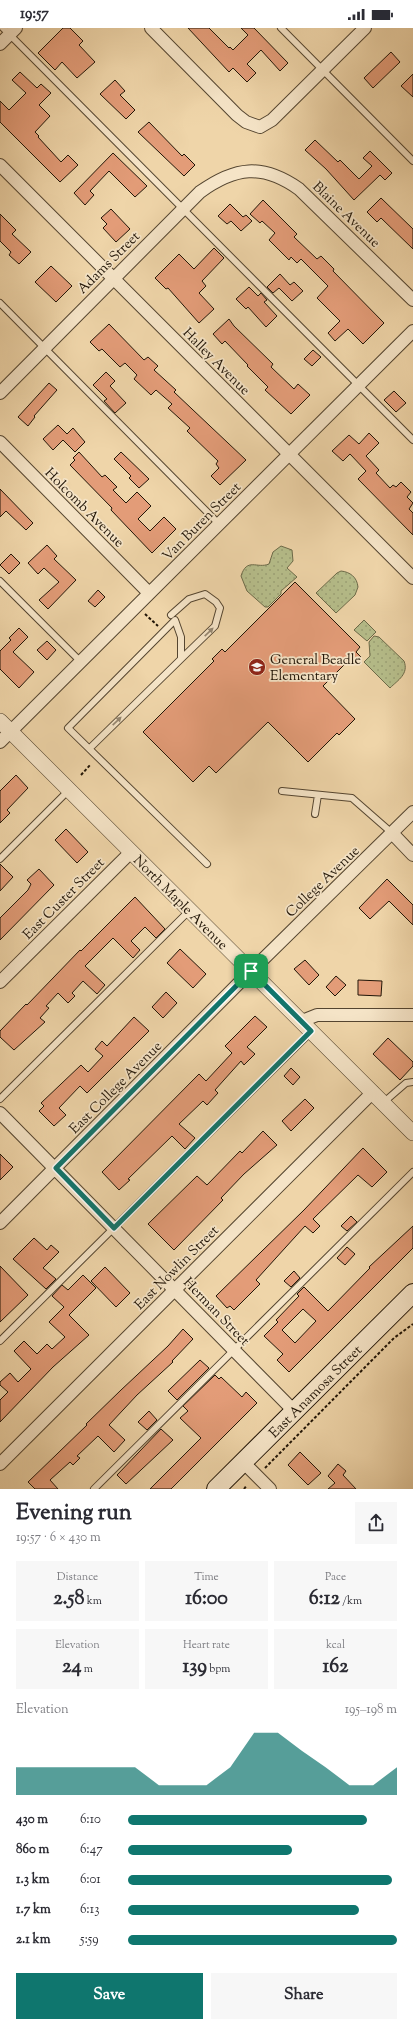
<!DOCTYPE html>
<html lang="en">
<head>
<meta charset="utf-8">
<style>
	:root { --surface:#fff; --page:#f7f7f7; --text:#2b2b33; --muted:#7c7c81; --accent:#0f766e }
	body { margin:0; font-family:"Sorts Mill Goudy",serif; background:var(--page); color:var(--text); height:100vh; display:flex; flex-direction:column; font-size:15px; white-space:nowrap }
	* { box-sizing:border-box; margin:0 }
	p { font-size:13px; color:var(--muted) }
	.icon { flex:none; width:22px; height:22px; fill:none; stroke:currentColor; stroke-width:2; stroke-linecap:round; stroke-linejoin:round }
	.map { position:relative; height:1461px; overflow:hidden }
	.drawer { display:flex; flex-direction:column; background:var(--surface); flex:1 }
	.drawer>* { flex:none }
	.pin { position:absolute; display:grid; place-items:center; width:34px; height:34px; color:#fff; margin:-17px; border-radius:8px; box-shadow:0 2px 6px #0006 }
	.round { display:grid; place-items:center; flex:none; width:42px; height:42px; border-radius:0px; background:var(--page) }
	.overview { display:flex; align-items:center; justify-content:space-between; height:68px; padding:0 16px }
	h1 { font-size:22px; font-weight:700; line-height:30px }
	.figures { display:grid; grid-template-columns:repeat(3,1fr); gap:6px; height:68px; padding:4px 16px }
	.figures div { display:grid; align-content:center; border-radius:0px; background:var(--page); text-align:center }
	.figures b { font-size:20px; font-weight:700 }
	.figures small { font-size:11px; font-weight:400 }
	.figures p { font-size:11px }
	.chart { height:112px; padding:8px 16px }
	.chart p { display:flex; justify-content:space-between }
	.chart svg { width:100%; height:72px; margin-top:4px; fill:var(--accent); opacity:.7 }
	.primary-button { display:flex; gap:8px; margin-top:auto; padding:8px 16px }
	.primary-button a { flex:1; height:46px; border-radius:0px; background:var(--accent); color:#fff; font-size:16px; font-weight:700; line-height:46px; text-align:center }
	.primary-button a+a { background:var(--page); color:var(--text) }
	ul { padding:0 16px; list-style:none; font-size:13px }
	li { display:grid; grid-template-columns:64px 48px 1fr; align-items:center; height:30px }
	li i { height:10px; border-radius:5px; background:var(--accent) }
	.status { display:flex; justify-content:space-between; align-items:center; height:28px; padding:0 20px; background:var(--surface); direction:ltr }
	.status svg { height:11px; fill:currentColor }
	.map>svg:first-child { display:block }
	.park { fill:url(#park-dots); stroke:#6c6a49 }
	.building { fill:#e39c78; stroke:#211507; fill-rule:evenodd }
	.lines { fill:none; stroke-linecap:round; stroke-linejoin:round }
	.service-casing { stroke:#544530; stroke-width:8 }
	.minor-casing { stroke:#544530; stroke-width:14 }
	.tertiary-casing { stroke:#544530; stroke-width:16 }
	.secondary-casing { stroke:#211507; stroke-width:20 }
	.path { stroke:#211507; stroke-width:2; stroke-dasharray:3 2; stroke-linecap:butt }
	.service { stroke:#f5e4c7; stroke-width:6 }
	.minor { stroke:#f5e4c7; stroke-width:12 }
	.tertiary { stroke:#f5e4c7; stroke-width:15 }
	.secondary { stroke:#f5e4c7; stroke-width:18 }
	.oneway { fill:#968771 }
	.route-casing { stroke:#fff; stroke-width:8 }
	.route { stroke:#0f766e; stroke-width:5 }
	.labels { text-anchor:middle; stroke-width:3.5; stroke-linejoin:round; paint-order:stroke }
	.street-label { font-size:14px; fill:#211507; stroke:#f5e4c7 }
	.poi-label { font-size:14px; fill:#211507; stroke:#f5e4c7; text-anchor:start }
</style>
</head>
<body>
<div class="status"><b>19:57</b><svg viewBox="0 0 49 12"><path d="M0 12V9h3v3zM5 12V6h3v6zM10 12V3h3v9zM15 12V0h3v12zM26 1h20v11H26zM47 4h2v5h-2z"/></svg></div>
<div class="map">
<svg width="413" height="1461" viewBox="0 0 413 1461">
	<defs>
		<pattern id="park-dots" width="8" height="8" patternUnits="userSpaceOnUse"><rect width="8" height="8" fill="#b6be8b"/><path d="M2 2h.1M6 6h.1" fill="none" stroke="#9ca276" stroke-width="1.8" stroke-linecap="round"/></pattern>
	</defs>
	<rect width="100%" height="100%" fill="#efd5a9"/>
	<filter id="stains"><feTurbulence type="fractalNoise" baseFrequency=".005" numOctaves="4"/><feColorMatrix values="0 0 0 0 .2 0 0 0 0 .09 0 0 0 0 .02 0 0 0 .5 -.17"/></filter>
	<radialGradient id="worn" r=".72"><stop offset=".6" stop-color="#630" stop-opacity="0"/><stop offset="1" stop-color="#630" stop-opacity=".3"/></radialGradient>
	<path class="park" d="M281,518L292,522L293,533L287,540L297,549L281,563V566L268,579H265L247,563L241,548C247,529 257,541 269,536L273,524Z
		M341,543C350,544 357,549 358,559L355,567L336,585L316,565L337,545Z
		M364,592L376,604L367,613L354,602Z
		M374,608L379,609L404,633C409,646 398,652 390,660L364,634L370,628L369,614Z"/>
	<path class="building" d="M63,0H70L83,13L79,17L95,34L77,50L62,34L55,42L38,25Z
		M188,0H209L229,20L230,19L233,22L248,7L241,0H254L288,35L280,43L261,22L247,36L256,45L247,54L233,40L229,44Z
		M391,24L400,34L373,60L364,50Z
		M20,44L37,60L41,56L51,65L39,77L50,88L35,104L39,108L38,109L61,134L68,127L78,137L60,154L0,94V73L9,82L26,65L12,52Z
		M413,46V69L401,58Z
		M115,52L125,63L120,67L135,82L126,91L100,66Z
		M149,94L182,128L184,126L195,137L184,148L138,104Z
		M315,112L338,134L340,132L359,151L372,138L363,130L370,123L392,145L385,152L380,147L354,172L326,141L305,122Z
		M113,125L147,158L135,169L109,143L90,163L94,167L85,177L74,165Z
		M381,170L413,201V221L381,190L377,194L367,184Z
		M263,172L297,206L294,209L317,231L321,228L334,241L333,243L384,295L363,316L348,301L335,313L328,305L340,293L317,270L328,258L301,231L297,235L291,229L289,232L269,212L275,205L262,193L260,195L250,186Z
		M230,176L243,189L246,187L252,193L241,203L231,193L227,196L218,188Z
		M111,181L130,201L116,214L103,200L107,196L101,190Z
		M0,186L16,202L12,206L31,224L19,236L9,227L11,224L0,213Z
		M214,220L224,230L202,253L206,258L199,265L214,281L199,295L168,260L166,261L155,250L179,226L194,241Z
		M51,238L72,258L56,274L35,254Z
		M280,246L290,257L294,254L303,263L292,273L279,260L273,265L267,259Z
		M249,259L258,268L261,265L267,272L264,274L277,288L266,299L248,279L246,281L236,271Z
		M229,291L234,298L273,336L271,339L294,361L298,356L310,367L291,386L265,362L268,359L247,338L248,337L225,313L222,316L213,306Z
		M109,296L144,332L148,329L158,338L154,342L176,362L174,364L246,432L220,457L211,448L219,440L216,436L218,433L187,403L190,400L168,380L172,376L156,362L151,367L134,351L137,347L125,335L120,339L102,321L99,323L90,314Z
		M313,322L321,329L312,338L304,331Z
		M106,344L115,353L110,358L126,375L115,385L104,373L107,371L93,357Z
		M49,355L57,362L34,388L35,389L28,398L18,389Z
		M394,363L406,375L396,384L384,372Z
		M58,397L67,406L73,400L85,414L75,424L63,412L53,422L43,411Z
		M369,405L379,415L366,428L379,442L376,445L390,460L393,457L396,459L401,454L411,464L407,469L413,475L409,481L413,485V507L358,451L366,443L350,426L343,433L332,423L349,407L359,416Z
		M79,424L102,449L105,447L117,459L113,462L126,475L137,464L151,478L138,491L150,503L164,489L176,501L152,525L111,482L112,480L70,437L75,432L73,430Z
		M121,424L149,451L139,460L129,450L131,448L114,431Z
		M0,461L33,495L26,502L6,483L0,489Z
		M47,517L57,528L54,531L76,552L48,581L39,572L59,554L44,540L38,546L28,535Z
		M11,526L20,535L9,546L0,537Z
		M295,554L360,619L356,624L361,629L354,636L349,632L323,658L355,691L339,707L337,705L308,734L268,694L216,745L209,738L193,754L143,704L214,633L212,631L222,621L225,624Z
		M98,562L105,569L95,579L88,573Z
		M19,600L28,609L13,624L34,644L19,660L0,641V623L11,612L9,610Z
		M47,613L56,622L47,632L37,622Z
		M16,747L28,760L7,782L10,785L0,795V763Z
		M66,801L88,824L77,835L55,812Z
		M0,836L13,849L0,863Z
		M39,841L54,857L0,912V890L28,862L31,856L27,852Z
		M387,851L413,877V897L389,873L370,891L359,880Z
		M135,869L165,901L156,910L145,899L131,913L140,922L133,930L113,910L85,938L105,957L97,966L83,953L72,965L75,968L68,975L58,965L46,978L49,980L40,990L45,994L14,1022L0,1009V1003L26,976L27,977L80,922L81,923Z
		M180,921L206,946L193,960L167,935Z
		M305,932L319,947L309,957L294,941Z
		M336,948L346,957L335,968L326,959Z
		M358,952L382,953L381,968L358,967Z
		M166,964L177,975L163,990L152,979Z
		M255,988L267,999L247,1019L255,1026L244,1037L241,1033L215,1062L218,1065L207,1077L203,1073L179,1096L195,1110L185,1121L172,1108L128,1151L130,1152L119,1162L102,1144L199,1046L206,1053L232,1025L225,1018Z
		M134,989L149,1003L87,1065L80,1058L59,1080L66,1087L54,1098L39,1083L44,1078L41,1075L81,1037L88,1044L103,1028L95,1021L102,1013L107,1018Z
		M388,1010L413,1034V1038L400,1052L373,1026Z
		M291,1040L300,1049L293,1057L284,1048Z
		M305,1071L314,1080L291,1103L282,1093Z
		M263,1103L277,1117L244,1146L221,1170L223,1172L174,1222L148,1196L197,1148L207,1157L240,1123L242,1125Z
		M363,1120L387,1144L372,1159L358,1147L313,1191L320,1198L313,1205L305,1198L256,1252L260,1256L234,1282L230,1278L227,1280L216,1268L304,1182Z
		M0,1126L13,1139L0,1152Z
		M351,1188L357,1194L347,1203L341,1198Z
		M413,1198V1220L289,1344L277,1332L283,1326L264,1308L278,1294L276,1292L299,1268L297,1266L304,1259L328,1283L370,1240L369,1239ZM303,1281L316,1293L295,1315L282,1302Z
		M34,1210L47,1222L51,1217L59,1224L43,1240L56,1251L46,1261L13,1231Z
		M347,1219L355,1226L345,1237L337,1230Z
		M0,1238L28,1267L0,1294Z
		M105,1239L130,1265L116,1279L91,1253Z
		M294,1243L300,1250L291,1259L284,1253Z
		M83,1247L96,1260L69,1287L89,1307L53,1339L0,1394V1372L8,1364L0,1357V1354L10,1345L18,1354L31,1341L14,1323L24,1313L37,1326L47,1316L52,1321L65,1309L49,1294L64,1279L52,1268L62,1257L68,1262Z
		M183,1301L193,1311L172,1333L173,1334L137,1367L109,1397L125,1412L114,1424L98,1408L77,1428L80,1430L73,1437L70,1434L50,1452L58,1461H35L28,1454L87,1397L86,1396L121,1362L168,1318Z
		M200,1332L209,1340L177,1372L168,1363Z
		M215,1347L219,1351L221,1349L242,1369L246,1364L257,1375L171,1461H150L201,1410L180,1390L188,1383L183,1378Z
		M149,1383L157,1392L147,1402L138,1394Z
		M161,1401L173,1412L126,1456L117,1447Z
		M300,1424L321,1445L308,1457L288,1437Z
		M338,1436L346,1443L343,1447L356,1461H328L335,1455L328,1448Z"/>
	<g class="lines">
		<defs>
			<path id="service" d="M3,0L413,412
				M281,0L413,133
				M0,275L219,496
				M0,553L81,634
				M171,587L189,571L205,566L216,574L220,580L215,598L181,631
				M90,720L181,631V609L175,592L68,700L207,836
				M282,763L352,770L392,805
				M315,786L318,767
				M0,831L69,762
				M0,1071L189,883
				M384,1074L406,1055L413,1054
				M0,1313L311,1004
				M94,1461L413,1144"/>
			<path id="minor" d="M151,0L237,87L246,94L260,99L272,92L365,0
				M0,16L16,0
				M0,137L413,550
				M0,365L200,164C235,139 262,135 299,161L413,272
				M0,414L149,565
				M0,714L413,303
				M392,805L413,827
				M0,954L131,824
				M302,993L317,987H413
				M0,1085L294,1383
				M0,1195L251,943L413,784
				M243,1434L270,1461
				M0,1436L373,1064"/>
			<path id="tertiary" d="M0,693L413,1105"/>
			<path id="secondary" d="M216,1461L413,1265"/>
		</defs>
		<use href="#service" class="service-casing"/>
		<use href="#minor" class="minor-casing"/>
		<use href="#tertiary" class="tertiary-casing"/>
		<use href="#secondary" class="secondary-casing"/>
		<path class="path" d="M145,586L158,598
			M81,747L91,736
			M265,1440L394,1310L413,1296
			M244,1461L247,1457"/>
		<use href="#service" class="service"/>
		<use href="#minor" class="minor"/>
		<use href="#tertiary" class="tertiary"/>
		<use href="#secondary" class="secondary"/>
	</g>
	<defs><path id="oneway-solid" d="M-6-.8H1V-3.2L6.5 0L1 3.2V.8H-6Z"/></defs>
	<g class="oneway">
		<use href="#oneway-solid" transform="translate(209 604) rotate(-44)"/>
		<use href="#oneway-solid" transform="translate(117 693) rotate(-44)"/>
	</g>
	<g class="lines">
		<defs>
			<path id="route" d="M251,943L311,1003L114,1200L56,1140Z"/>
		</defs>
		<use href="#route" class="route-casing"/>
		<use href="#route" class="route"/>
	</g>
	<defs>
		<symbol id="school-disc" viewBox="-11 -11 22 22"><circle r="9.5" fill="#8f2418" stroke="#f5e4c7"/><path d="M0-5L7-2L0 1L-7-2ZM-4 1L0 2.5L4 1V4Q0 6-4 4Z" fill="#fff"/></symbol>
	</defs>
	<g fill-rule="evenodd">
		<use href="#school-disc" x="247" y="629" width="20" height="20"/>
	</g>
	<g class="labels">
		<g class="street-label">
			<text transform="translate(347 186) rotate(44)" y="5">Blaine Avenue</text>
			<text transform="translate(108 234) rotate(-45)" y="5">Adams Street</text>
			<text transform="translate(217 333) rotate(45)" y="5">Halley Avenue</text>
			<text transform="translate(85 479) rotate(45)" y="5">Holcomb Avenue</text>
			<text transform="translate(201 493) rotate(-45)" y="5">Van Buren Street</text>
			<text transform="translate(322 853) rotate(-44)" y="5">College Avenue</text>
			<text transform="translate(63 870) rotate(-45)" y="5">East Custer Street</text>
			<text transform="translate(181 874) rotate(45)" y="5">North Maple Avenue</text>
			<text transform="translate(115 1059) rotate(-45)" y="5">East College Avenue</text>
			<text transform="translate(176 1239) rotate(-45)" y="5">East Nowlin Street</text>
			<text transform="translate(217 1283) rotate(46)" y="5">Herman Street</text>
			<text transform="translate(315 1363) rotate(-45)" y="5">East Anamosa Street</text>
		</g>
		<g class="poi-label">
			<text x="270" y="636">General Beadle<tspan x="270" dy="16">Elementary</tspan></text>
		</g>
	</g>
	<rect width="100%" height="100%" filter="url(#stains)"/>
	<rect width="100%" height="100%" fill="url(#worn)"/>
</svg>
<div class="pin" style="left:251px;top:943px;background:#1e9e55"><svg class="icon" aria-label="arrive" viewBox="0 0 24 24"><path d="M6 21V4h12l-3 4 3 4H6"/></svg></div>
</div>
<section class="drawer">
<div class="overview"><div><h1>Evening run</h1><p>19:57 · 6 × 430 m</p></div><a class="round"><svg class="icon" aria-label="share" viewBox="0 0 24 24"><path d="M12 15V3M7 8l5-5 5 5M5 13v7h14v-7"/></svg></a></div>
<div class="figures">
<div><p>Distance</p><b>2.58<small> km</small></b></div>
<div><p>Time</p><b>16:00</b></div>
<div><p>Pace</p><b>6:12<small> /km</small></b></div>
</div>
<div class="figures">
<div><p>Elevation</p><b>24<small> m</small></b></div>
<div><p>Heart rate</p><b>139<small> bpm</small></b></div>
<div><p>kcal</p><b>162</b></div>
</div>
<div class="chart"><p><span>Elevation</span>195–198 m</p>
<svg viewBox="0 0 160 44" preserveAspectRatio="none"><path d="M0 44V27L10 27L20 27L30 27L40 27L50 27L60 38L70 38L80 38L90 27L100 6L110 6L120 17L130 27L140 38L150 38L160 27V44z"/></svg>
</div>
<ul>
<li><b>430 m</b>6:10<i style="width:89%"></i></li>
<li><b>860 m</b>6:47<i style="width:61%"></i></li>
<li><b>1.3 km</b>6:01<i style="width:98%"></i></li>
<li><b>1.7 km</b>6:13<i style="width:86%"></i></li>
<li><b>2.1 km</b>5:59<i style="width:100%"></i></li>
</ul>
<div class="primary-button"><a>Save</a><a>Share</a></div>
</section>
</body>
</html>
